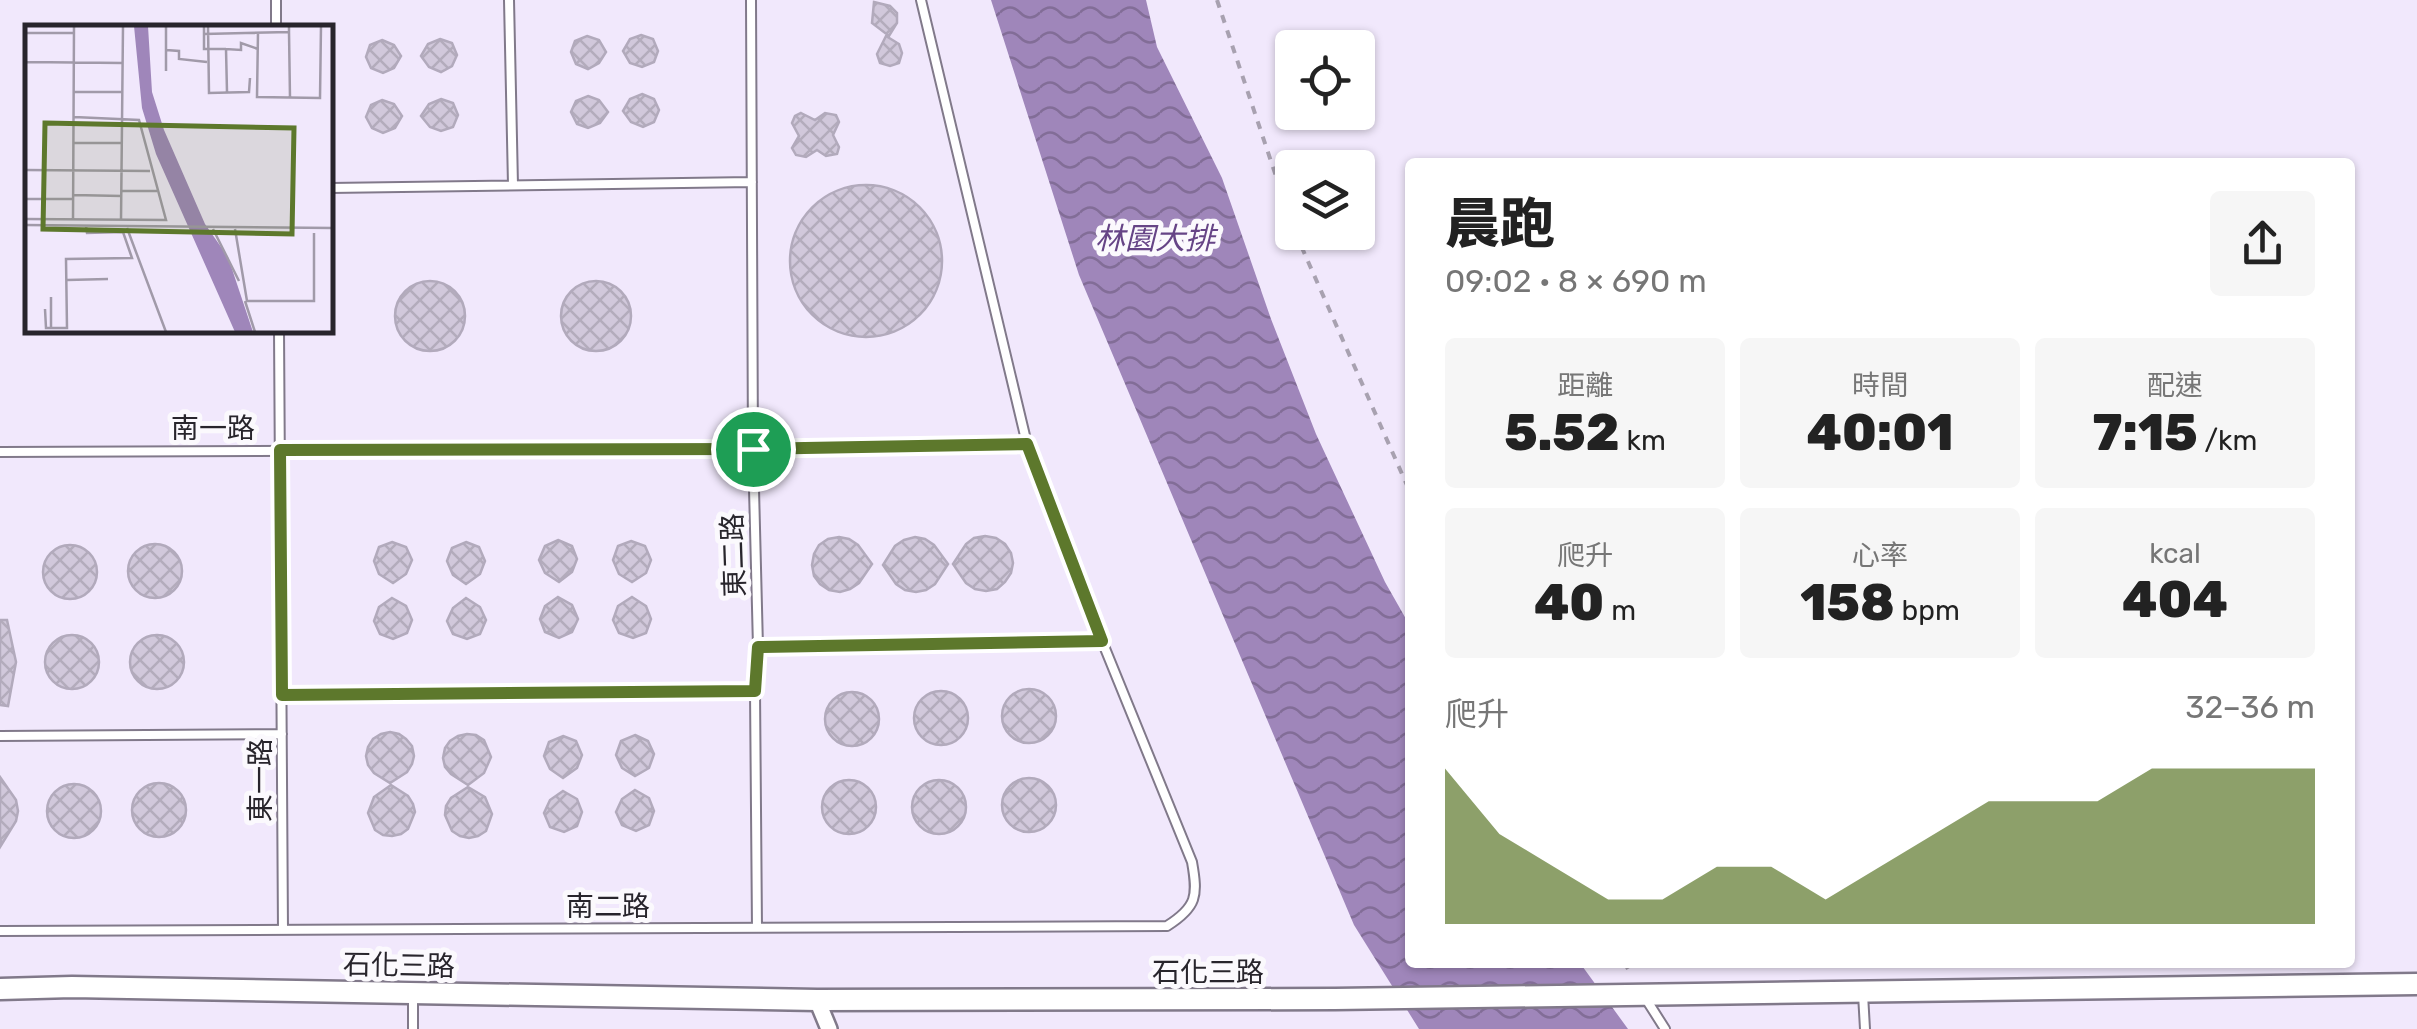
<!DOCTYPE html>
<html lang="zh-TW">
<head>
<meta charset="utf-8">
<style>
	:root { --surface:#fff; --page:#f6f6f6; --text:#222; --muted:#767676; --accent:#5d782c }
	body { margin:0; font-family:Rubik,"Noto Sans TC",sans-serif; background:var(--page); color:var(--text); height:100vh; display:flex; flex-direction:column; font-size:38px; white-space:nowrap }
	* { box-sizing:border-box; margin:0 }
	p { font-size:32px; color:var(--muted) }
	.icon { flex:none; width:55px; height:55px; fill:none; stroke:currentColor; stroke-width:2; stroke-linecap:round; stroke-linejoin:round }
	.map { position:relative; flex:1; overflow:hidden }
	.panel { position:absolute; left:1405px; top:158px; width:950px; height:810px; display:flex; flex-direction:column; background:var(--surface); border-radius:10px; box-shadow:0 2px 8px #0004 }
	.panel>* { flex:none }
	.controls { position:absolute; left:1275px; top:30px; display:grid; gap:20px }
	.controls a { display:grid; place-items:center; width:100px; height:100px; border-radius:10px; background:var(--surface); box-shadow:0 2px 8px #0004; font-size:50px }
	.pin { position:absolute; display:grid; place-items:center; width:85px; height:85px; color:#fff; margin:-42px; border:5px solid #fff; border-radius:50%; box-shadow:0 2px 10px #0007 }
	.round { display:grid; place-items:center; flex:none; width:105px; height:105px; border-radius:10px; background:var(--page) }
	.headline { display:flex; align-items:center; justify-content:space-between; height:170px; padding:0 40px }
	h1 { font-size:55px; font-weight:800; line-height:75px }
	.figures { display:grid; grid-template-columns:repeat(3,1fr); gap:15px; height:170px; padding:10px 40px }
	.figures div { display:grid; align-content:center; border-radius:10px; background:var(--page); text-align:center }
	.figures b { font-size:50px; font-weight:800 }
	.figures small { font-size:28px; font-weight:400 }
	.figures p { font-size:28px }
	.chart { height:280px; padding:20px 40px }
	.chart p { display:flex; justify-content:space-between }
	.chart svg { width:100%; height:180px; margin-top:10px; fill:var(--accent); opacity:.7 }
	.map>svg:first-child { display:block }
	.water { fill:url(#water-waves) }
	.building { fill:url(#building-cross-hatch); stroke:#b2aabc; stroke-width:2.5 }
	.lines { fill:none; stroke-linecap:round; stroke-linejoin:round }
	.service-casing { stroke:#81798a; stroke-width:12 }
	.minor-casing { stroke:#81798a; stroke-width:20 }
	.tertiary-casing { stroke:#81798a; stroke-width:25 }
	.path { stroke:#a8a1b0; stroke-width:4; stroke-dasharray:8 8; stroke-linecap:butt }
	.service { stroke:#fff; stroke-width:8 }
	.minor { stroke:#fff; stroke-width:15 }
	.tertiary { stroke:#fff; stroke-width:20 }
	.route-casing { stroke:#fff; stroke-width:20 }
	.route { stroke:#5d782c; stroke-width:12 }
	.labels { text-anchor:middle; stroke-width:10; stroke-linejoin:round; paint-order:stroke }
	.street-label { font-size:28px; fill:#28252c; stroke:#fbf9fd }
	.water-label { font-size:30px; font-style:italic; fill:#664486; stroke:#fbf9fd }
	.inset-road { fill:none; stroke:#a19aa9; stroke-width:2.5 }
	.view { fill:#5d782c; fill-opacity:0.15; stroke:#5d782c; stroke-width:5 }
	.inset-edge { fill:none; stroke:#28252c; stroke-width:5 }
</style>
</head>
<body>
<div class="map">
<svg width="2417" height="1029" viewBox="0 0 2417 1029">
	<defs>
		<pattern id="water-waves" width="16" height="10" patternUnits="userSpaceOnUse" patternTransform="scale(2.5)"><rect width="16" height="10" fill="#9f86ba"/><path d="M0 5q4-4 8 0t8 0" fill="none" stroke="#826d97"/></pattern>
		<pattern id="building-cross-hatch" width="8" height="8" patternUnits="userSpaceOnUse" patternTransform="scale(2.5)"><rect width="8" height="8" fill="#d1c8db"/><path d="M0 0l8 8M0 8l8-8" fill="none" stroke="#b3acbc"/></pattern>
	</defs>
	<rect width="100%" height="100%" fill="#f1e8fc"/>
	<path class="water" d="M991,0H1146L1157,47L1222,178L1271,319L1316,434L1385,582L1410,626V962L1580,963L1628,1029H1419L1354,925L1079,275Z"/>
	<path class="building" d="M874,2L890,6L897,13V23L889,36L872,23Z
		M641,35L653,39L658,51L654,62L642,67L630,63L623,51L630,39Z
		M587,36L599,40L606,52L599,63L588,69L576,64L571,52L575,41Z
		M886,36L899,44L902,53L899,63L890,66L880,63L877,54Z
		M440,39L452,43L457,55L452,66L441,72L429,67L421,56L428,44Z
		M382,40L394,45L401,56L394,68L383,73L371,68L366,57L370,45Z
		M642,94L654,99L659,110L654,122L643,127L631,122L623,111L630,99Z
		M588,96L599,100L608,112L600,123L588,128L577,124L571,112L576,101Z
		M441,99L453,103L458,115L453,127L441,131L430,127L421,116L429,104Z
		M382,100L394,104L402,116L395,128L383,133L372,128L366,117L371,105Z
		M801,113L815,120L825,113L836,115L839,122L833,135L839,147L837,154L826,156L817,150L806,157L796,155L792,148L799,136L792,123L795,116Z
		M790 261a76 76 0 1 1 152 0a76 76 0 1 1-152 0Z
		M395 316a35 35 0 1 1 70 0a35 35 0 1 1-70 0Z
		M561 316a35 35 0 1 1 70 0a35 35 0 1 1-70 0Z
		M985,536L996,538L1005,544L1011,553L1013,563L1011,573L1005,582L997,589L986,591L975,589L966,583L953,564L966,544L974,538Z
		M839,537L849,539L858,545L872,564L859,583L850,589L840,592L829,590L820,584L814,576L812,565L814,554L819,545L828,539Z
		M915,537L925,539L934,545L948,564L935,584L926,590L916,592L905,590L896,584L883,565L895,546L904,540Z
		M558,540L572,546L577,559L572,572L559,582L545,573L539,560L545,546Z
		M631,541L645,546L651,560L646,573L632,582L619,574L613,560L618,546Z
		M392,542L406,547L412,560L406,574L393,583L379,574L374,561L379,547Z
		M466,542L479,547L485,561L480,574L466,584L453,575L447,561L452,548Z
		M128 571a27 27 0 1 1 54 0a27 27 0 1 1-54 0Z
		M43 572a27 27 0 1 1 54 0a27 27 0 1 1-54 0Z
		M558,597L572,605L578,619L572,632L559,638L545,632L540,619L545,606Z
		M632,597L646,606L651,619L646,633L633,638L619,633L613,620L618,606Z
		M392,598L406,606L412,620L407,633L393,639L380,634L374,621L379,607Z
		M466,598L480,607L486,620L480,634L467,639L453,634L447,621L453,608Z
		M0,620H7L16,662L8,706L0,705Z
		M130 662a27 27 0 1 1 54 0a27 27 0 1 1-54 0Z
		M45 662a27 27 0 1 1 54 0a27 27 0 1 1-54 0Z
		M1002 716a27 27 0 1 1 54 0a27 27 0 1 1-54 0Z
		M914 718a27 27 0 1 1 54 0a27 27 0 1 1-54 0Z
		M825 719a27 27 0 1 1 54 0a27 27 0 1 1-54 0Z
		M390,732L399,734L406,739L412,746L414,756L412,764L407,772L390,783L374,773L368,765L366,756L368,747L373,739L381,734Z
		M467,734L476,735L484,740L491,757L484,773L468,785L451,774L445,767L443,758L445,748L450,741L458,736Z
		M635,735L648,741L654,754L649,768L635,776L622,768L616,755L621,741Z
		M563,736L576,741L582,755L577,768L563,778L550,769L544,756L549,742Z
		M0,777L16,800L18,811L16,821L0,847Z
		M1002 805a27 27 0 1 1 54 0a27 27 0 1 1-54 0Z
		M822 807a27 27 0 1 1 54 0a27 27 0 1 1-54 0Z
		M912 807a27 27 0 1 1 54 0a27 27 0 1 1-54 0Z
		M132 810a27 27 0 1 1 54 0a27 27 0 1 1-54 0Z
		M47 811a27 27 0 1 1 54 0a27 27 0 1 1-54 0Z
		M391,785L408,796L413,804L415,812L408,829L401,834L392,836L383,835L375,830L368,813L374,797Z
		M468,787L485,797L492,814L486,831L478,836L469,838L460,836L452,831L445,815L446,806L451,798Z
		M635,790L649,798L654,811L649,825L636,831L622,825L616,812L622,799Z
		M563,791L577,799L582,812L577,826L564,832L550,827L544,813L550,800Z"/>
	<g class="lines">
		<defs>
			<path id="service" d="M276,0V28
				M509,0L513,185
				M751,0L753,449L758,647L755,691L757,928
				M330,188L752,182
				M279,330L283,930
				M0,452L753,449L1027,444
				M758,647L1102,641
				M282,695L755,691
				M0,736L282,734
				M0,931L1167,926C1197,907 1198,896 1192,862L1102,641L1027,444L921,0
				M1863,994L1865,1029
				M1646,999L1665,1029
				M413,1029V994"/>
			<path id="minor" d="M817,1000L829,1029"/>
			<path id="tertiary" d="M0,989L72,987L817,1000L1335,999L2417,984"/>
		</defs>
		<use href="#service" class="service-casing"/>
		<use href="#minor" class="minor-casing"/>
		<use href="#tertiary" class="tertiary-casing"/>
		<path class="path" d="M1217,0L1292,224
			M1295,232L1410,492
			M1624,962L1631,974"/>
		<use href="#service" class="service"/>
		<use href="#minor" class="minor"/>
		<use href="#tertiary" class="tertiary"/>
	</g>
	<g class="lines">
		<defs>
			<path id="route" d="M1027,444L1102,641L758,647L755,691L282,695L280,450L753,449Z"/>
		</defs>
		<use href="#route" class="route-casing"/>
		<use href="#route" class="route"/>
	</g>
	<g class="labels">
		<g class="street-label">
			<text x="213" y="438">南一路</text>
			<text transform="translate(733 555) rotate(-92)" y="10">東二路</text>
			<text transform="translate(260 780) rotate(-90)" y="10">東一路</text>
			<text x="608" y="916">南二路</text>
			<text transform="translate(399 965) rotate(1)" y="10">石化三路</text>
			<text x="1208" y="982">石化三路</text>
		</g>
		<g class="water-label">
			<text x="1155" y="249">林園大排</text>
		</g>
	</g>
	<g transform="translate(25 25)">
		<rect width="308" height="308" fill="#f1e8fc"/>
		<path d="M109,1H123L127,67L139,105L180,199L203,232L228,307H210L131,129L117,83Z" fill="#9f86ba"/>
		<path class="inset-road" d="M179,1V24H201M183,1L184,68L224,67L225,53M233,7L232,72L295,73L296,1M264,7L265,73M0,8H49M179,9L264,7V1M141,25L154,26V34L182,37M0,37L98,38M141,46V1M0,55V1M49,67H98M202,67L201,24L216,25V18L233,24M48,118H97M0,145L125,146M97,166H132M48,170L97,171M0,174H48M0,194L141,195L114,95L49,92M48,195L49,1M96,195L98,1M0,200L308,203M102,203L141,307M188,204L214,256M210,204L222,276H289V208M42,255L83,254M26,272V303M220,276L230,307M20,284L21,303H42L41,234L107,233L98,207L62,208L61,201"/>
		<path class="view" d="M20,98L269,103L267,209L18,204Z"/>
		<rect width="308" height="308" class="inset-edge"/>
	</g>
</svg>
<div class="controls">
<a><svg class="icon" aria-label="locate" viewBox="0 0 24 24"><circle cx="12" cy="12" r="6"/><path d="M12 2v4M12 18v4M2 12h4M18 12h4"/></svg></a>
<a><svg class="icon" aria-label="layers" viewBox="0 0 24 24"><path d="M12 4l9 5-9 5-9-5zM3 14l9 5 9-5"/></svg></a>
</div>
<div class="pin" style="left:753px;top:449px;background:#1e9e55"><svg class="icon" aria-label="arrive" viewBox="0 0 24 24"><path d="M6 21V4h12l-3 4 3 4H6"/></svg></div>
<section class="panel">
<div class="headline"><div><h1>晨跑</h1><p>09:02 · 8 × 690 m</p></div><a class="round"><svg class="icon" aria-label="share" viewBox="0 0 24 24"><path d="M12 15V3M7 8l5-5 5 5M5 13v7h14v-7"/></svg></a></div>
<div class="figures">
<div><p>距離</p><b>5.52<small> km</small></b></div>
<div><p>時間</p><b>40:01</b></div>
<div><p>配速</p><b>7:15<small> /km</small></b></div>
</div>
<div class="figures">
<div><p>爬升</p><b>40<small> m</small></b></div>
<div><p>心率</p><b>158<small> bpm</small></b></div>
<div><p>kcal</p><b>404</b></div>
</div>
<div class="chart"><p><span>爬升</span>32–36 m</p>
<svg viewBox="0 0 160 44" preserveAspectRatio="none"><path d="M0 44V6L10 22L20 30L30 38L40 38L50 30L60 30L70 38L80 30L90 22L100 14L110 14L120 14L130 6L140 6L150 6L160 6V44z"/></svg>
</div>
</section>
</div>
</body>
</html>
